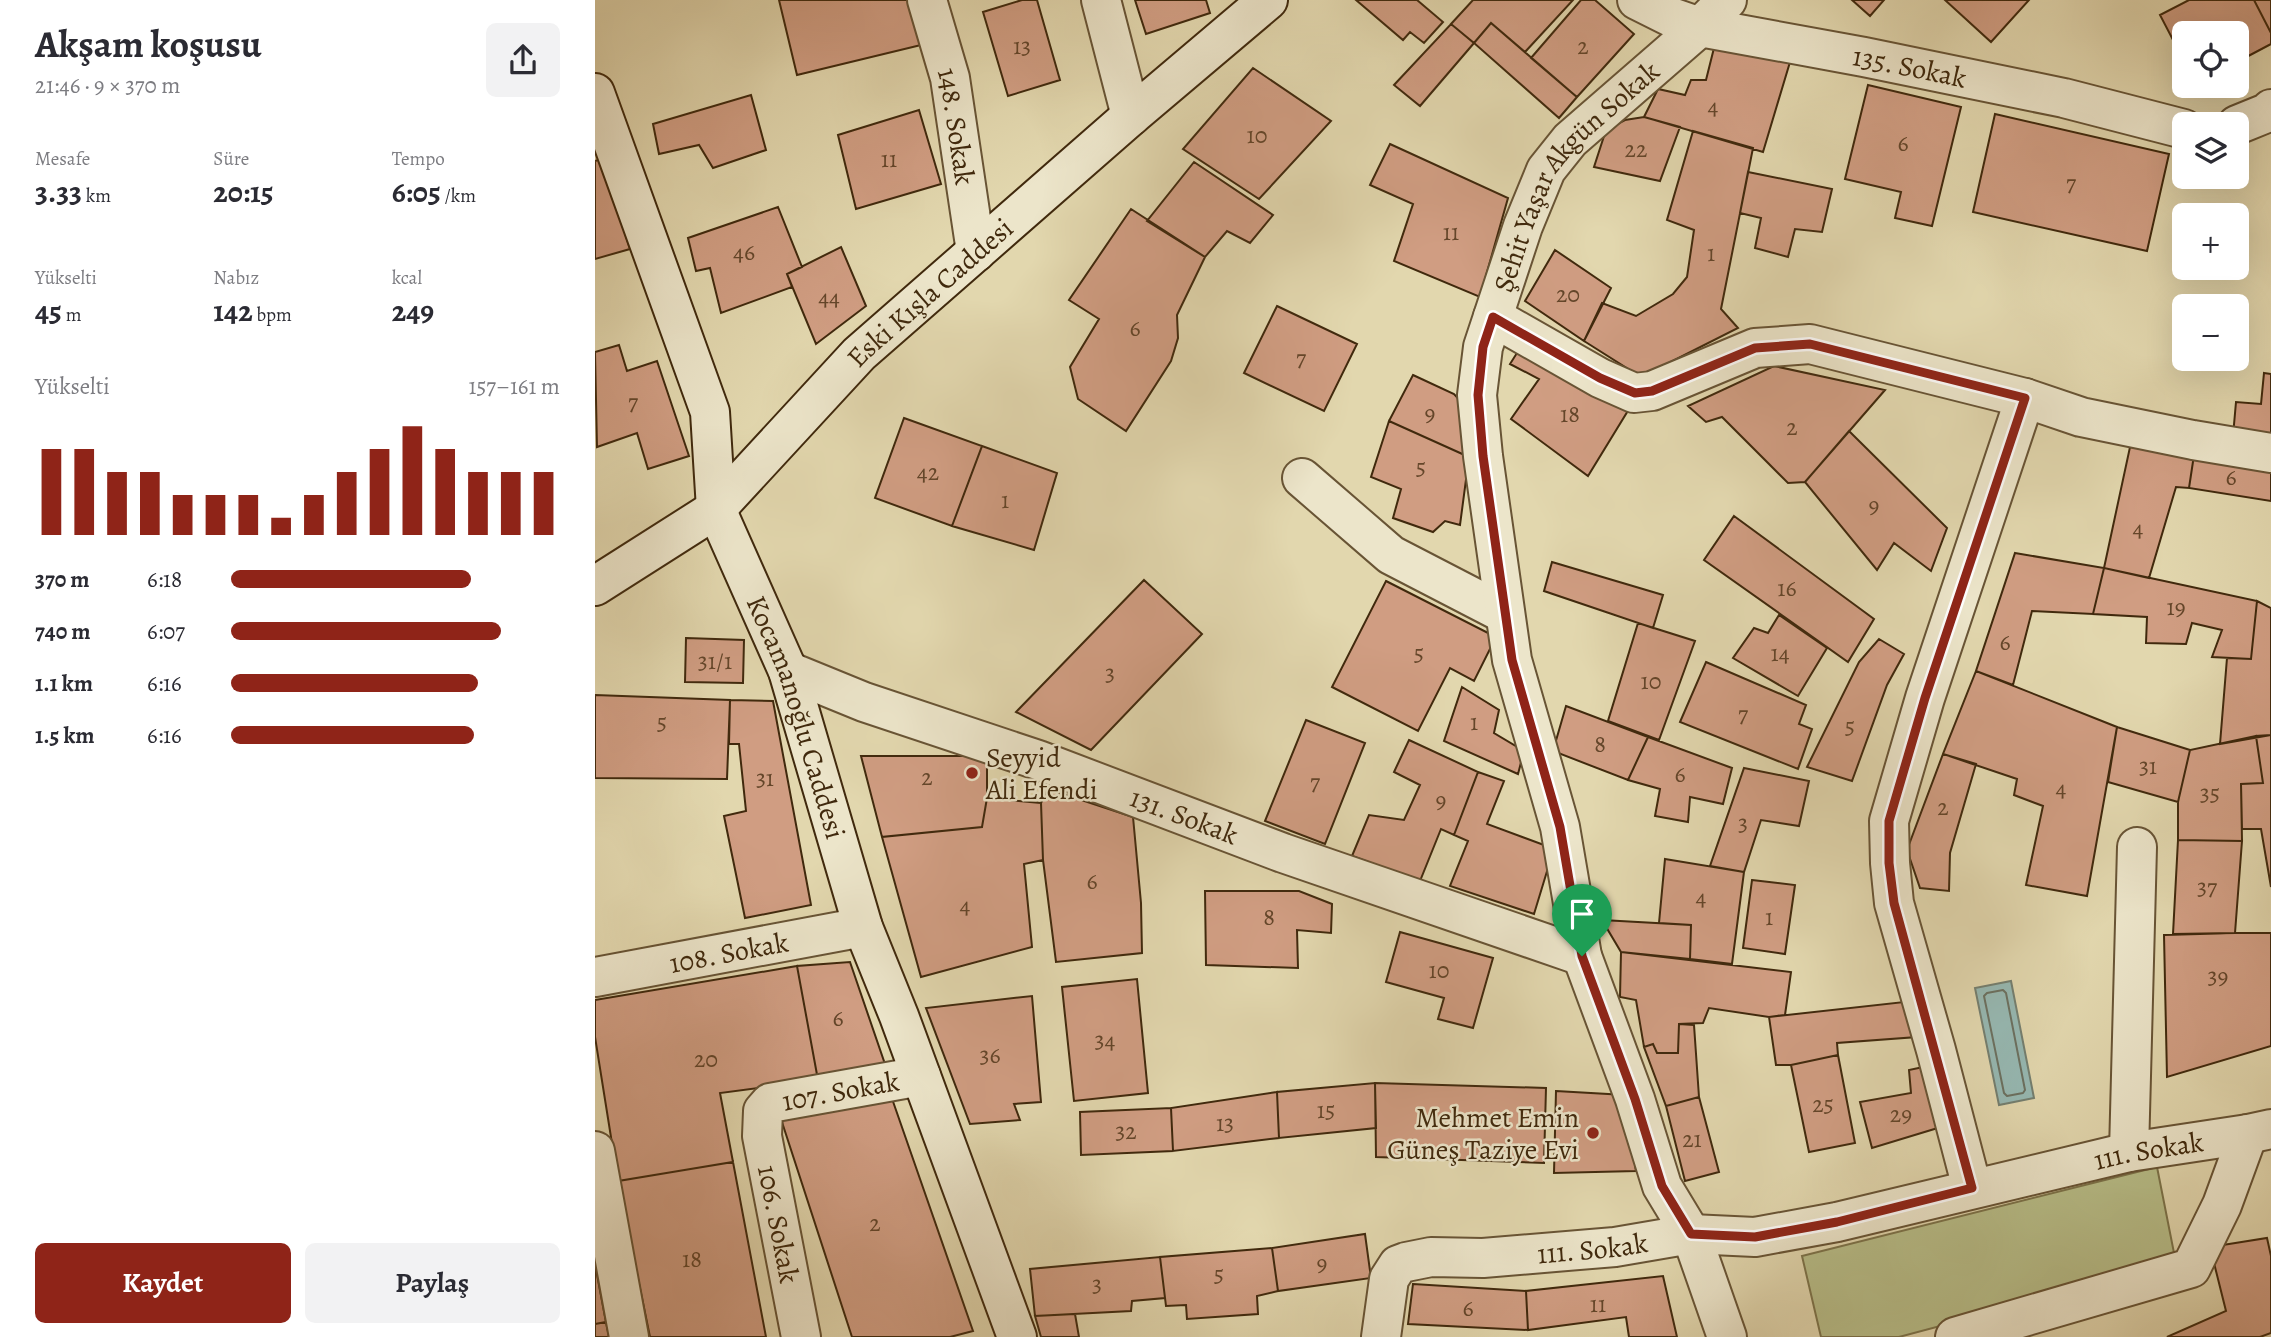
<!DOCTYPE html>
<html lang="tr">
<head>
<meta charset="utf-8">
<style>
	:root { --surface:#fff; --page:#f2f2f3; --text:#2b2b33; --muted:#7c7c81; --accent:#8f2418 }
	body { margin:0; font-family:Alegreya,serif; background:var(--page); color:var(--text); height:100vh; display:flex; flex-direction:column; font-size:26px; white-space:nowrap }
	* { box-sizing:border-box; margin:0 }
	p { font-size:23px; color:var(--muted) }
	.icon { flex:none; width:38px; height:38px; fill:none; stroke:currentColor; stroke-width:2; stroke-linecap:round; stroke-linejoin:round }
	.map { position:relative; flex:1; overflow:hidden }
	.details { display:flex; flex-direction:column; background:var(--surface); width:595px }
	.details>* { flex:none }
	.buttons { position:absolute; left:1577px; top:21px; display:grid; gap:14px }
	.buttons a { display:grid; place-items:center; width:77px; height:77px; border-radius:10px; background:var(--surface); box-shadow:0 7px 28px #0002; font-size:35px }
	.pin { position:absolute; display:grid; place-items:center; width:60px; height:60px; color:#fff; margin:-72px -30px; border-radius:50% 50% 50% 0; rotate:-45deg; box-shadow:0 0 7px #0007 }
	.pin .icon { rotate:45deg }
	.round { display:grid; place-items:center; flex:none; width:74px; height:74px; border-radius:10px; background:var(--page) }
	.summary { display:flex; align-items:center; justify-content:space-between; height:119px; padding:0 35px }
	h1 { font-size:38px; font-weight:700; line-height:52px }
	.metrics { display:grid; grid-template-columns:repeat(3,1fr); gap:10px; height:119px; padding:7px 35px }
	.metrics div { display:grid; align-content:center }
	.metrics b { font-size:30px; font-weight:700 }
	.metrics small { font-size:19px; font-weight:400 }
	.metrics p { font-size:19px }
	.chart { height:196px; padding:14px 35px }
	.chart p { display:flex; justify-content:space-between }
	.chart svg { width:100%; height:126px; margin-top:7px; stroke:var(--accent); stroke-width:6 }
	.cta { display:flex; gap:14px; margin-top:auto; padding:14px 35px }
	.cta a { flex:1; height:80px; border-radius:10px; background:var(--accent); color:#fff; font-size:28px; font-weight:700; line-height:80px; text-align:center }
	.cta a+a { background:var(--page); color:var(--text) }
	ul { padding:0 35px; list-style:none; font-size:23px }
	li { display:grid; grid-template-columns:112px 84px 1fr; align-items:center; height:52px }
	li i { height:18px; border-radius:9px; background:var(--accent) }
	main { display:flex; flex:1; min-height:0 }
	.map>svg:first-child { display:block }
	.green { fill:#b7bd88; stroke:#7c734a; stroke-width:2 }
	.water { fill:#96b8b2; stroke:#747f70; stroke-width:2 }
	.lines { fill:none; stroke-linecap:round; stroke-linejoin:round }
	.shore { stroke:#6b7060; stroke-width:2 }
	.building { fill:#d09d82; stroke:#40290d; stroke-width:2 }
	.street-casing { stroke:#685435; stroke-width:42 }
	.secondary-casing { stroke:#40290d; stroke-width:42 }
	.street { stroke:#ece5ca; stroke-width:38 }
	.secondary { stroke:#ece5ca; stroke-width:38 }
	.route-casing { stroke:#fff; stroke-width:14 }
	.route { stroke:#8f2418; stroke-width:9 }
	.poi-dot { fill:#8f2418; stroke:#ece5ca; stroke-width:2.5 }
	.labels { text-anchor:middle; stroke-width:5; stroke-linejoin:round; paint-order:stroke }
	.number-label { font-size:24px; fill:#64462a }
	.street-label { font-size:28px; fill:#40290d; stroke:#ece5ca }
	.poi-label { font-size:28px; fill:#40290d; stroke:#ece5ca; text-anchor:start }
</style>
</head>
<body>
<main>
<section class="details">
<div class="summary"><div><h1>Akşam koşusu</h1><p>21:46 · 9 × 370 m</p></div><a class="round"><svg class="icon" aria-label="share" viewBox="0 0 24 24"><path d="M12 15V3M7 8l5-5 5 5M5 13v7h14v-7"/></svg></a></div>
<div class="metrics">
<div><p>Mesafe</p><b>3.33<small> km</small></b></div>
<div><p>Süre</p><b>20:15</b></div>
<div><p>Tempo</p><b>6:05<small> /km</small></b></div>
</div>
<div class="metrics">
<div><p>Yükselti</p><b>45<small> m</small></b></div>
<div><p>Nabız</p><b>142<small> bpm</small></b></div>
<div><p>kcal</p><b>249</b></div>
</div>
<div class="chart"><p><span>Yükselti</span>157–161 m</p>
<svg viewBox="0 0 160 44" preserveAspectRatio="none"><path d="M5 44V14M15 44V14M25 44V22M35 44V22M45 44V30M55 44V30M65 44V30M75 44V38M85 44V30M95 44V22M105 44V14M115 44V6M125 44V14M135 44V22M145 44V22M155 44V22"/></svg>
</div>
<ul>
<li><b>370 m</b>6:18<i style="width:73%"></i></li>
<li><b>740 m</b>6:07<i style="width:82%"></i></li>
<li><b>1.1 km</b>6:16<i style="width:75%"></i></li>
<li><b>1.5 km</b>6:16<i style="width:74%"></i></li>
</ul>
<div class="cta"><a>Kaydet</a><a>Paylaş</a></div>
</section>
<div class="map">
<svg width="1676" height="1337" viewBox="0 0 1676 1337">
	<rect width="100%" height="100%" fill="#e2d7ae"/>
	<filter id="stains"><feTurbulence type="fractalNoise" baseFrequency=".00286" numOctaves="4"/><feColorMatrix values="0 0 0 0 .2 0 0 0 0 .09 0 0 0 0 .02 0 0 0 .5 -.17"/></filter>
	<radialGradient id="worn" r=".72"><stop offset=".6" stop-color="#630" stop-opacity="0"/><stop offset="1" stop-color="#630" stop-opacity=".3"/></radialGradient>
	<path class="green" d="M1562,1167L1581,1263L1304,1337H1226L1207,1256Z"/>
	<path class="water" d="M1416,981L1439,1098L1404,1105L1380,988Z"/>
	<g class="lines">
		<path class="shore" d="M1408,990L1411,993L1430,1090L1428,1093L1412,1096L1409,1093L1389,996L1392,993Z"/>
	</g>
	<path class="building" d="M184,0H315L326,45L202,75Z
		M427,0H442L465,80L413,96L388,12Z
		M540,0H611L615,13L551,34Z
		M761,0H822L848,22L829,43L815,32L808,40Z
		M878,0H978L930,52L896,23L879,43L856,24Z
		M986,0H1000L1039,34L982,97L936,58Z
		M1257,0H1289L1275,16Z
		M1350,0H1434L1396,42Z
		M1594,0H1659L1676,33V44L1642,62V33H1589V61L1565,15Z
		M1659,0H1676V33Z
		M896,23L982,97L964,118L879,43Z
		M856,24L879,43L825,106L799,85Z
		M1119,48L1195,62L1168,152L1049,117L1063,89L1090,95L1096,80H1111Z
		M658,68L736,121L664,199L588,149Z
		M1273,85L1366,107L1337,226L1300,218L1306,192L1250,179Z
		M156,95L171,150L118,168L104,145L64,154L58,124Z
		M324,110L346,184L261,209L243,135Z
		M1400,114L1574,154L1552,251L1378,212Z
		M1049,117L1085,127L1065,181L999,167L1011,130L1030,120Z
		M1098,131L1158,148L1126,309L1143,328L1046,377L989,341L1007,303L1041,316L1078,294L1092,277L1099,230L1072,220Z
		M795,144L913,198L885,297L799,261L818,204L775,185Z
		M6,159L35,249L0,259V161Z
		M599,162L678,215L655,243L632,231L610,257L552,221Z
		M1153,172L1237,189L1227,232L1200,229L1193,257L1160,248L1166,218L1145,213Z
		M183,207L207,267L192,274L197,287L126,313L115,268L101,271L93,238Z
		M536,209L610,257L582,315L583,338L576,361L531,431L483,399L475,367L504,319L474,300Z
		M246,247L271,306L221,344L192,274Z
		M960,250L1016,288L989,341L930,301Z
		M682,306L762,344L729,411L649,373Z
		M24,345L32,371L62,361L94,456L53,469L42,433L2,447L0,352Z
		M927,345L1034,409L993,476L916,419L944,379L915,364Z
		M1179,366L1290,390L1210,482L1193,483L1127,417L1111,422L1093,406Z
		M1669,373L1676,374V440L1638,436L1641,402L1666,404Z
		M818,375L859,394L870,406L874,457L794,421Z
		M309,418L387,446L357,526L280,498Z
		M794,421L874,457L865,525L850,521L838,532L798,518L806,489L776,477Z
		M1254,431L1352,528L1336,571L1299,543L1282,570L1210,482Z
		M387,446L462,473L439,550L357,526Z
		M1535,447L1599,455L1594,488L1581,487L1554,578L1509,568Z
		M1599,455L1676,467V501L1594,488Z
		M1139,516L1279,619L1253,662L1109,560Z
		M1420,553L1509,568L1498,614L1437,611L1418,685L1381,671Z
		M957,562L1068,595L1058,628L949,591Z
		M1509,568L1662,601L1656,659L1617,657L1627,630L1597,623L1591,644L1551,643L1552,617L1498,614Z
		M549,580L607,634L496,750L421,712Z
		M791,581L901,637L879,681L855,668L823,731L737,687Z
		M1662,601L1676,608V735L1625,744L1632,658L1656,659Z
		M1184,615L1232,648L1203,696L1138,658L1159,628L1173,633Z
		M1043,623L1100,641L1064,740L1013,721Z
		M91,638L149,640L148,683L90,682Z
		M1284,639L1309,654L1292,685L1257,781L1212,767L1264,662Z
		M1111,662L1211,705L1204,724L1217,729L1203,769L1085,722Z
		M1381,671L1522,727L1492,896L1431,885L1448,806L1419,795L1422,779L1348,754Z
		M867,687L904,710L899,733L929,751L923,774L849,741Z
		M0,695L135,700L132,779L0,778Z
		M135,700L178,701L216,905L150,918L129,816L151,811L144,744H134Z
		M971,706L1053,737L1033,780L958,751Z
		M711,720L770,743L730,844L670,821Z
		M1522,727L1595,750L1583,802L1513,782Z
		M1676,735V887L1666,829H1647L1646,784L1668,783L1661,736Z
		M1661,736L1668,783L1646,784L1647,841L1583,840V802L1595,750Z
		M1053,737L1137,768L1128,804L1095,797L1093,822L1060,816L1065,789L1033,780Z
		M814,740L883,772L859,835L846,829L825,881L757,856L774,815L809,820L825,785L799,772Z
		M1348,754L1381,764L1355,853L1354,891L1325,888L1312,850Z
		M266,756H392V798L387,827L287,837Z
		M1149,768L1214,781L1204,826L1166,820L1149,872L1115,866Z
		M883,772L909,781L892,824L949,845L953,868L939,914L855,886L873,841L859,835Z
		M453,789L538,817L546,903L547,953L461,962L448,860L446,803Z
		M392,798L446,803L448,860L429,864L437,947L326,977L287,837L387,827Z
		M1583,840L1647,841L1640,933L1578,934Z
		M1070,859L1149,872L1137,964L1095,959L1096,925L1064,923Z
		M1157,880L1200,885L1190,954L1148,948Z
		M610,891H704L737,904L736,933L702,930L703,968L611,965Z
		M1007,920L1096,925L1095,959L1026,952Z
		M805,932L898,958L878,1028L843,1019L849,998L791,982Z
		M1640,933H1676V1046L1572,1077L1569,935Z
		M1026,952L1196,972L1190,1015L1174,1017L1114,1008L1108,1023L1084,1024L1083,1053H1062L1058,1044L1049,1047L1041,1000L1025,997Z
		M255,962L292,1070L223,1080L202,966Z
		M202,966L223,1080L125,1093L138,1162L23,1181L0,1037V1000Z
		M542,979L553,1093L479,1101L467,987Z
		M437,996L446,1102L419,1104L425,1120L375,1124L331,1008Z
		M1318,1001L1322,1037L1242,1043L1243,1055L1196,1065H1181L1174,1017Z
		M1084,1024L1099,1025L1104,1097L1071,1106L1049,1047L1058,1044L1062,1053H1083Z
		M1243,1055L1260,1143L1214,1152L1196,1065Z
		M1333,1066L1346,1127L1277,1148L1265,1102L1316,1093L1314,1070Z
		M780,1083L951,1088L949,1163L781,1157Z
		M780,1083L781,1128L684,1138L682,1092Z
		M294,1090L378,1331L355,1337H257L185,1116Z
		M961,1091L1030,1095L1041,1171L959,1173Z
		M682,1092L684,1138L578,1151L576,1108Z
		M1104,1097L1124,1172L1090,1181L1071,1106Z
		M576,1108L578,1151L486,1155L485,1112Z
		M138,1162L171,1337H55L23,1181Z
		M770,1234L776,1278L683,1291L677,1248Z
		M1672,1238L1676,1256V1333L1665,1337H1572L1631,1311L1615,1247Z
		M677,1248L683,1291L662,1296L663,1314L592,1319L591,1305L571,1306L565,1257Z
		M565,1257L570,1298L537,1301L536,1311L440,1316L435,1269Z
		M0,1264L11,1322L0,1324Z
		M1068,1276L1082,1337H1034L1031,1317L933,1330L931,1291Z
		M818,1284L931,1291L933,1330L813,1324Z
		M480,1314L484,1337H446L440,1316Z
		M11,1322L14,1337H0V1324Z"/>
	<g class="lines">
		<defs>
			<g id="street">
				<path id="s1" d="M332,0L355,78L381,252"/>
				<path d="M506,0L536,116"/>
				<path id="s2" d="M1042,0L1076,17L1105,27L1269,57L1469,98L1589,129"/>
				<path d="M1642,125L1674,112L1676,109"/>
				<path d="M898,317L1005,378L1039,393L1057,391L1160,348L1215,344L1430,398L1486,417L1598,440L1676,453"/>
				<path d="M707,478L796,555L910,614"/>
				<path id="s3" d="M193,671L269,702L443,760L688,853L987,956"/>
				<path id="s4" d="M0,977L268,927"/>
				<path d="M0,1151L34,1337"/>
				<path d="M1534,1152L1542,847"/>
				<path d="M1377,1188L1341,1050L1299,903L1295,863L1294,821L1330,698L1430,398"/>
				<path id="s5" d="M206,1337L167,1136L168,1111L175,1103L326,1076"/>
				<path id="s6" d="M786,1337L794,1279L803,1265L811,1262L836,1257L888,1258L1020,1247L1096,1234L1160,1237L1242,1222L1534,1152L1653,1134L1676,1129"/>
				<path id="s7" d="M1132,1337L1096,1234L1067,1186L1040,1099L987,956L965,827L917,660L888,456L882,395L888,347L928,226L951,170L975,140L1105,27L1132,0"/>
				<path d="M1360,1337L1596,1268L1627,1205L1653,1134"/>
			</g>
			<g id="secondary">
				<path id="s8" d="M0,93L115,412L121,509L193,671L268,927L304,1016L422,1337"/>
				<path id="s9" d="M0,586L121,509L264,354L536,116L673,0"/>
			</g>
		</defs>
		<use href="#street" class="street-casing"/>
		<use href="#secondary" class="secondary-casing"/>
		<use href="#street" class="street"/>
		<use href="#secondary" class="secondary"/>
	</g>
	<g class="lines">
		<defs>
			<path id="route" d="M898,317L1005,378L1040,393L1057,391L1160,348L1215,344L1430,398L1330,698L1294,821V863L1299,903L1377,1188L1242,1222L1160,1237L1096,1234L1067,1186L1040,1099L987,956L965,827L917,660L888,456L883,395L888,347Z"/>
		</defs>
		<use href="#route" class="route-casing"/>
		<use href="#route" class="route"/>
	</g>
	<g class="poi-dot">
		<circle cx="377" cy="773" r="7"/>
		<circle cx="998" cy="1133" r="7"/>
	</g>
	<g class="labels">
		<g class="number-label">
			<text x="427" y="54">13</text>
			<text x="988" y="54">2</text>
			<text x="1118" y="114">4</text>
			<text x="662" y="143">10</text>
			<text x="1308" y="151">6</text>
			<text x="1041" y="157">22</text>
			<text x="294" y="167">11</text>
			<text x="1476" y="191">7</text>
			<text x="856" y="240">11</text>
			<text x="149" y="260">46</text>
			<text x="1116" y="261">1</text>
			<text x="973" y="302">20</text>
			<text x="234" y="305">44</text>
			<text x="540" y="336">6</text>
			<text x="706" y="366">7</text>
			<text x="38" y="410">7</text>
			<text x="835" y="421">9</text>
			<text x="975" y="422">18</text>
			<text x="1197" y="435">2</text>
			<text x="826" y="475">5</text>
			<text x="333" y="480">42</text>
			<text x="1636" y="485">6</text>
			<text x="410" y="508">1</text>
			<text x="1279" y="513">9</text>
			<text x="1543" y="536">4</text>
			<text x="1192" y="596">16</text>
			<text x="1581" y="615">19</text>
			<text x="1410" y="650">6</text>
			<text x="824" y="661">5</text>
			<text x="1185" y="661">14</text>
			<text x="120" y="669">31/1</text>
			<text x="515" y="681">3</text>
			<text x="1056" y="689">10</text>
			<text x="1148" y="722">7</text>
			<text x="67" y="730">5</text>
			<text x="879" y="730">1</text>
			<text x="1255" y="734">5</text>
			<text x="1005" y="752">8</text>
			<text x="1553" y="774">31</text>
			<text x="1085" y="782">6</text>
			<text x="332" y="785">2</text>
			<text x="170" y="786">31</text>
			<text x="720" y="790">7</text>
			<text x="1466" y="796">4</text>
			<text x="1615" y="801">35</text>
			<text x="846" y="808">9</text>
			<text x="1348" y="815">2</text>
			<text x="1148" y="831">3</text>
			<text x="497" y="889">6</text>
			<text x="1612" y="895">37</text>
			<text x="1106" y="905">4</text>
			<text x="370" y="913">4</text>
			<text x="674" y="925">8</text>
			<text x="1174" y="925">1</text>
			<text x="844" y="978">10</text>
			<text x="1623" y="984">39</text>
			<text x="243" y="1026">6</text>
			<text x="510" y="1048">34</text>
			<text x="395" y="1063">36</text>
			<text x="111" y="1067">20</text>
			<text x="1228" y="1112">25</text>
			<text x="731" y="1118">15</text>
			<text x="1306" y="1122">29</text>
			<text x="630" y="1131">13</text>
			<text x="531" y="1139">32</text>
			<text x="1097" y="1147">21</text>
			<text x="280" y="1231">2</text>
			<text x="97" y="1267">18</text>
			<text x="727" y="1271">9</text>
			<text x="624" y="1282">5</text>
			<text x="502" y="1292">3</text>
			<text x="1003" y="1312">11</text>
			<text x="873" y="1316">6</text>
		</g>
		<g class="street-label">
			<text dy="10" stroke="none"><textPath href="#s2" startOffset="282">135. Sokak</textPath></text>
			<text dy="10" stroke="none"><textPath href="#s1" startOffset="130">148. Sokak</textPath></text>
			<text dy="10" stroke="none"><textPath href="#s7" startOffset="1228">Şehit Yaşar Akgün Sokak</textPath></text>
			<text dy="10" stroke="none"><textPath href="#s9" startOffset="448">Eski Kışla Caddesi</textPath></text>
			<text dy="10" stroke="none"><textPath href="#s8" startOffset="660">Kocamanoğlu Caddesi</textPath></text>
			<text dy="10" stroke="none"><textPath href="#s3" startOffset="422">131. Sokak</textPath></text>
			<text dy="10" stroke="none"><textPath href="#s4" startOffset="136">108. Sokak</textPath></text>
			<text dy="10" stroke="none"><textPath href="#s5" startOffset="312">107. Sokak</textPath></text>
			<text dy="10" stroke="none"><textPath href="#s6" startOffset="838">111. Sokak</textPath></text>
			<text transform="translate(184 1224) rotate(79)" y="10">106. Sokak</text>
			<text dy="10" stroke="none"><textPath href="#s6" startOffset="271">111. Sokak</textPath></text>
		</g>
		<g class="poi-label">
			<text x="391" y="767">Seyyid<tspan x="391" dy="32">Ali Efendi</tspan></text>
			<text x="984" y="1127" text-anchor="end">Mehmet Emin<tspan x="984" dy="32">Güneş Taziye Evi</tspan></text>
		</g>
	</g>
	<rect width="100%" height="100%" filter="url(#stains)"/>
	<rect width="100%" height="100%" fill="url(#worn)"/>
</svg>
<div class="buttons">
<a><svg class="icon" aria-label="locate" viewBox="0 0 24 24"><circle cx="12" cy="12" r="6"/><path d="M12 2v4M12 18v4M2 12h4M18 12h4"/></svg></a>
<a><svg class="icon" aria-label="layers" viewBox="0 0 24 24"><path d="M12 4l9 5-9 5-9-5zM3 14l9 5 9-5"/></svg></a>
<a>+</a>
<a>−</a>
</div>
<div class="pin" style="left:987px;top:956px;background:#1e9e55"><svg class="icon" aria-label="arrive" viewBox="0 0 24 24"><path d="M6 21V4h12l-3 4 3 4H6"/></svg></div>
</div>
</main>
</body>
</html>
